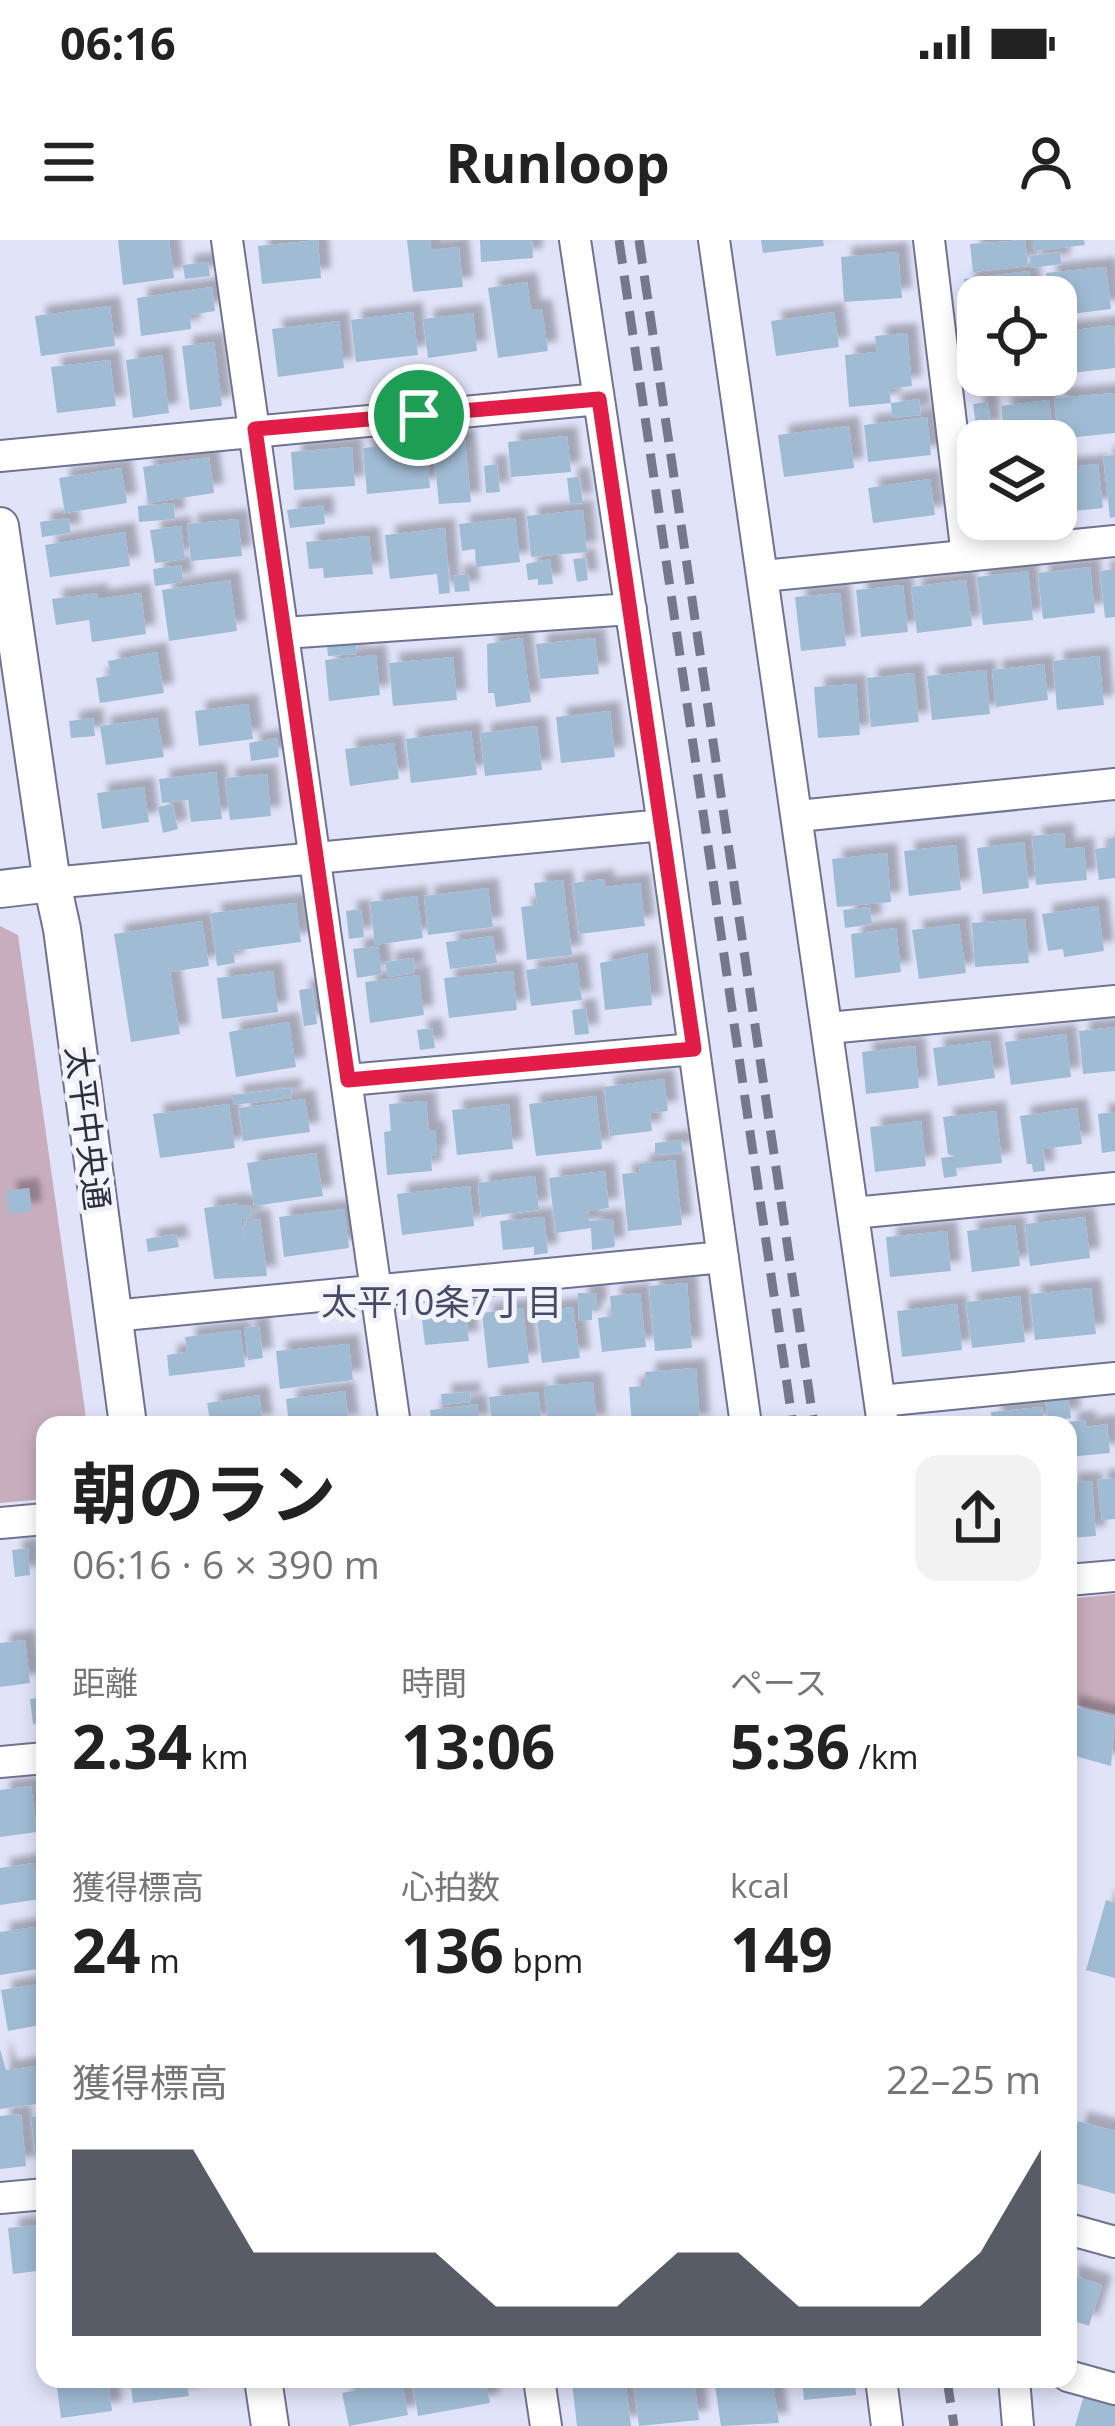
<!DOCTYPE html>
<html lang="ja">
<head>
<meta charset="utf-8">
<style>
	:root { --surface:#fff; --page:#f2f2f2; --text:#222; --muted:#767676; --accent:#111827 }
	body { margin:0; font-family:"Open Sans","Noto Sans JP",sans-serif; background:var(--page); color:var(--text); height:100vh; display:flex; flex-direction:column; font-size:45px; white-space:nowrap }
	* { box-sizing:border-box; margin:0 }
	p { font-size:39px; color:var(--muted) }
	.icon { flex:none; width:66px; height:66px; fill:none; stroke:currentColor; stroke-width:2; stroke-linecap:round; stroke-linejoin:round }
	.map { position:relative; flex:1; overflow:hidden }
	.panel { position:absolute; left:36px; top:1176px; width:1041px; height:972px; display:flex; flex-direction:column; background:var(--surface); border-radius:24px; box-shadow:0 6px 18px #0003 }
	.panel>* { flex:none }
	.buttons { position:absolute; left:957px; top:36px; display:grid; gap:24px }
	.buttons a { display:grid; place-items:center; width:120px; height:120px; border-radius:24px; background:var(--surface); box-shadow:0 6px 18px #0003; font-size:60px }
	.pin { position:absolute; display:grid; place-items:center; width:102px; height:102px; color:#fff; margin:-51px; border:6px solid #fff; border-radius:50%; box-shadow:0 3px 12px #0007 }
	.round { display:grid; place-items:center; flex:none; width:126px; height:126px; border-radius:24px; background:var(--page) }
	.overview { display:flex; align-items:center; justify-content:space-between; height:204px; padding:0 36px }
	h1 { font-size:66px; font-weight:700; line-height:90px }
	.metrics { display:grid; grid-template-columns:repeat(3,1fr); gap:18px; height:204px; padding:12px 36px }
	.metrics div { display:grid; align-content:center }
	.metrics b { font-size:60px; font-weight:700 }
	.metrics small { font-size:33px; font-weight:400 }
	.metrics p { font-size:33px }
	.chart { height:336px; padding:24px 36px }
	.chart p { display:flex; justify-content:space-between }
	.chart svg { width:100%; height:216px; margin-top:12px; fill:var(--accent); opacity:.7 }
	.status { display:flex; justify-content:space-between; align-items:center; height:84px; padding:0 60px; background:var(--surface); direction:ltr }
	.status svg { height:33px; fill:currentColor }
	header { display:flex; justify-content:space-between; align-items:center; height:156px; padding:0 36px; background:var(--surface); font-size:54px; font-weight:700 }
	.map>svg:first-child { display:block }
	.green { fill:#c8adbd }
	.building { fill:#a0bbd4; filter:url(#shadow) }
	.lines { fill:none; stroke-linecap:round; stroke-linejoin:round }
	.minor-casing { stroke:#6f7391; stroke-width:34 }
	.tertiary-casing { stroke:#6f7391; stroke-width:40 }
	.minor { stroke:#fff; stroke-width:30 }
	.tertiary { stroke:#fff; stroke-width:36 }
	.rail { stroke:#757888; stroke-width:9; stroke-dasharray:24 12; stroke-linecap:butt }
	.route-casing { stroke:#fff; stroke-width:24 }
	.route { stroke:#e11d48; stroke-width:15 }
	.labels { text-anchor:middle; stroke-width:10; stroke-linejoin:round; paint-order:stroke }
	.street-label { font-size:33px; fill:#2d2f3c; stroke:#f2f3fa }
	.neighbourhood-label { font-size:36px; fill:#474a67; stroke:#f2f3fa }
</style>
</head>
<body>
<div class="status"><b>06:16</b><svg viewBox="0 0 49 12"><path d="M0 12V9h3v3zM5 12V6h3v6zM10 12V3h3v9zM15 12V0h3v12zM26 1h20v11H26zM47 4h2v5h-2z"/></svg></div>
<header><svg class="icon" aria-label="menu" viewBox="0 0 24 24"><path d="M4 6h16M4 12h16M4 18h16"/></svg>Runloop<svg class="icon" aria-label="person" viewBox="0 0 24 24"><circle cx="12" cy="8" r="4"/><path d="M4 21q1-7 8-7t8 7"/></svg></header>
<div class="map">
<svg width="1115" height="2186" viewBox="0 0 1115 2186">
	<defs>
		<filter id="shadow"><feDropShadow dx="10" dy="-10" stdDeviation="3" flood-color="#0004"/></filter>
	</defs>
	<rect width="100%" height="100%" fill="#e1e4f9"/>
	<path class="green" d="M0,686L18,695L87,1185H45V1259L0,1263Z
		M1115,1354V1474L1068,1463V1359Z"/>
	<path class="building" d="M118,0H169L174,38L123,45Z
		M318,0L321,38L262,44L258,6Z
		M407,0H430L431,10L459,7L463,47L413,52Z
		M480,0H532L533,18L481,22Z
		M761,0H823L824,6L763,13Z
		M1025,0L1028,26L973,32L970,4Z
		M1033,0H1084L1085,5L1034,11Z
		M898,12L902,58L844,62L841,17Z
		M1060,12L1061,24L1031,28L1030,16Z
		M208,22L210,36L185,39L183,25Z
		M1106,27L1111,69L1056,76V57H1049L1046,33Z
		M1029,31L1032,57H978V81L969,82L964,39Z
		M527,42L531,70L542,69L548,111L498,118L488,48Z
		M212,47L215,71L190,75L191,89L141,96L137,58Z
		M110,66L115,106L41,116L35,76Z
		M413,72L418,115L356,122L351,80Z
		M834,72L839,107L776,116L771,81Z
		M473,73L477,111L428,118L423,79Z
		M339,81L344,128L278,137L272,89Z
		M1114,85L1115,128L1063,134L1058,92Z
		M907,93L912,146L889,149L891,163L849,167L845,115L877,112L875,96Z
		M214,102L222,166L190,170L182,106Z
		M162,115L169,173L133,178L126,120Z
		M110,120L116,166L57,173L51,127Z
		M985,135H1054V138L986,147Z
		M1115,153V193L1058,199L1054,158Z
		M919,159L921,175L892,178L891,163Z
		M1049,160L1054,201H1005L1001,166Z
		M987,162L991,190L977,192L973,164Z
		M927,177L931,215L868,222L864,185Z
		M849,186L854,228L784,237L778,195Z
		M567,196L571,232L511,237L508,202Z
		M465,200L471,262L439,264L434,216L443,214L442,202Z
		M426,202L430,248L367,254L363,208Z
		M352,207L355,246L294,250L291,212Z
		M1115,215V277L1110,278L1103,216Z
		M209,217L214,253L148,263L143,227Z
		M497,224L500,252L486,253L484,226Z
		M1098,224L1103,268L1065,272L1060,228Z
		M121,228L127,263L65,273L59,238Z
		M579,237L583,263L570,264L567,238Z
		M930,239L935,275L873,283L868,248Z
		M174,263L175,279L139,282L138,266Z
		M323,265L325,284L290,288L287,270Z
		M583,270L587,312L531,317L527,276Z
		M68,278L71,293L42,297L40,282Z
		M515,278L520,322L476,327L475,309L462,311L459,284Z
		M238,279L242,316L191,321L187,284Z
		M181,286L185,319L155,323L150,290Z
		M445,288L450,353L439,354L437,334L390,339L385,295Z
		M125,292L130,326L50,337L45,305Z
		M369,296L373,334L324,338L323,328L309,329L306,302Z
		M585,318L588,340L577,342L573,319Z
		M550,319L553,344L538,345V339L528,340L526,324Z
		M181,325L183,342L155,346L153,329Z
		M1090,327L1095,373L1043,379L1038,333Z
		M1115,329V377L1105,378L1100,331Z
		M1028,331L1033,380L983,385L977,337Z
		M468,334L470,351L455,352L453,336Z
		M230,340L237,391L169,401L162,350Z
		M966,340L972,386L917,393L911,347Z
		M903,345L908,392L861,397L856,350Z
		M98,353V359L141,353L146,394L92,402L89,380L56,385L52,359Z
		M840,353L846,406L801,411L795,357Z
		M522,398L531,462L496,467L494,453H488L487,404Z
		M595,398L599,434L540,439L536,404Z
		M356,404L357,414L328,416L327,406Z
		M157,412L164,453L100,463L96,438L111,435L108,421Z
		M376,415L380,455L329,461L325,420Z
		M1099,416L1104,465L1057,470L1053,421Z
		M453,417L457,460L393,466L389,423Z
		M1044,424L1048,460L996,467L992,430Z
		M986,430L990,474L932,480L927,436Z
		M914,433L919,482L871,487L867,438Z
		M856,444L860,495L818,498L814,447Z
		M248,464L253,499L199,506L195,471Z
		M610,471L615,517L561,523L556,477Z
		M93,478L95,496L71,498L69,481Z
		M157,478L164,517L106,525L100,486Z
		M537,486L542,530L485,536L480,493Z
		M471,491L477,535L411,543L406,499Z
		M277,498L279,517L251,521L249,503Z
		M394,503L399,539L350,546L345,509Z
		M216,532L222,579L191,582L188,560L162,563L159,539Z
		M267,534L271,576L230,580L225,538Z
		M144,547L149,582L102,589L97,553Z
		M172,564L178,589L163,593L158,567Z
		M1064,593L1065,609L1084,607L1087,640L1036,645L1032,596Z
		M1115,598V638L1099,640L1095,609L1109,607L1108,599Z
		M1024,602L1029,648L983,654L977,608Z
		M956,605L961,650L909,656L904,611Z
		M887,613L891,662L837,667L832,619Z
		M604,639L605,647L640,643L645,686L579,694L573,643Z
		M563,640L572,715L527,720L521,667L537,665L534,643Z
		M488,648L493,687L428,695L424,656Z
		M417,656L423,698L375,705L370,662Z
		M296,663L301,702L233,711L235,723L217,726L211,673Z
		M1098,666L1104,711L1064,717L1063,709L1048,711L1042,674Z
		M870,667L872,684L845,688L843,670Z
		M361,669L364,697L349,699L346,671Z
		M1025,679L1029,723L975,727L972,683Z
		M202,681L209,726L170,732L180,794L131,802L114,694Z
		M959,684L966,733L919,739L912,690Z
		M896,688L901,732L855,738L851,694Z
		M493,696L497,723L450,729L446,702Z
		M378,706L382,734L357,738L353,709Z
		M647,713L652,765L605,770L600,723Z
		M413,718L415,733L388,737L385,722Z
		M577,723L582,760L531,766L526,730Z
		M273,731L278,772L222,779L217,738Z
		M513,731L517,770L449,778L444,738Z
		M419,735L424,775L370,783L365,742Z
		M312,748L317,784L304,786L299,750Z
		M586,768L589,794L575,795L572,770Z
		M289,782L296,827L236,837L229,792Z
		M1115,787V831L1083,834L1079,791Z
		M432,788L435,808L420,810L417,790Z
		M1066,794L1071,837L1011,845L1005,802Z
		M990,801L995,838L938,846L933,808Z
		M915,806L919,848L866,854L862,812Z
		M664,839L668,871L650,873L652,891L610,896L604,847Z
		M291,848L292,858L234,865L232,855Z
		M596,856L602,909L536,916L529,864Z
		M305,859L310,892L243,901L239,868Z
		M426,861L429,891L435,890L437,915L431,916L432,931L387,935L384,892L391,891L389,864Z
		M229,864L235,908L160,918L153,874Z
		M509,864L513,909L457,915L452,870Z
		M1077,868L1082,904L1043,909L1045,931L1033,932L1032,924H1027L1020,876Z
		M996,871L1002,923L956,928L957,936L944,938L941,918L956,916L948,914L943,877Z
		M1115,872V911L1102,913L1098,874Z
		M921,881L926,926L875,932L870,887Z
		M681,900L682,913L655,915V903Z
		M316,913L323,956L254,966L247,923Z
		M675,920L682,985L628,991L622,934L640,932L639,924Z
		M605,931L609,968L588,971L589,981L613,979L615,1007L592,1010L591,988L556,993L549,938Z
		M535,936L539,970L481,977L478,943Z
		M470,946L474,986L402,995L397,954Z
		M29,948L32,971L9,974L6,951Z
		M239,963V966L250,965L252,978L241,979L244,1000L243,981L260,979L267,1036L214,1039L204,968Z
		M344,969L349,1008L284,1017L279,977Z
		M544,977L548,1013L534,1015V1007L503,1010L500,981Z
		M1085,977L1090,1018L1030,1026L1025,984Z
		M1015,985L1020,1026L972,1032L967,991Z
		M947,991L951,1031L890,1037L886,997Z
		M176,994L179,1007L148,1012L146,999Z
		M687,1043L692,1108L655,1111L649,1046Z
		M1091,1048L1096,1094L1035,1100L1030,1054Z
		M578,1053H596L597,1071L592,1070V1080L579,1081Z
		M640,1053L646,1107L602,1112L598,1078L612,1076L610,1056Z
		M1020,1056L1025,1102L972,1108L966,1062Z
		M957,1064L962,1110L902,1117L897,1071Z
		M465,1067L469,1101L425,1105L421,1071Z
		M573,1067L580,1118L542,1123L536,1072Z
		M523,1068L529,1123L488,1128L482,1073Z
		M259,1086L263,1118L248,1120L244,1088Z
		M240,1090L245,1127L169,1136L167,1115L187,1112L185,1097Z
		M349,1104L353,1140L280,1149L276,1111Z
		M696,1128L700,1185H632L629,1147L646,1146L645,1132Z
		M593,1142L597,1185H548L544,1146Z
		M345,1151L349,1185H289L286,1159Z
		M470,1152L471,1162L442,1165L441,1154Z
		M538,1152L542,1185H492L489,1157Z
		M259,1155L263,1185H211L207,1163Z
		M1068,1156L1071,1178L1048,1181L1045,1159Z
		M477,1164L480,1185H432L430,1170Z
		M1042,1167L1044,1185H992L991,1172Z
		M1085,1180L1086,1187L1107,1184L1110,1213L1068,1217V1182Z
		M1115,1238V1279L1102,1280L1097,1240Z
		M1092,1241L1096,1296L1068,1298V1243Z
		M45,1301V1336H40L36,1302Z
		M28,1308L30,1335L15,1337L12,1310Z
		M25,1400L30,1443L0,1447V1403Z
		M44,1457L45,1482L33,1484L30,1459Z
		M1068,1465L1115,1477L1111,1526L1068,1514Z
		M31,1546L37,1592L0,1597V1550Z
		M34,1623L40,1659L0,1665V1628Z
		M1106,1660L1115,1663V1738L1086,1730Z
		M42,1686L45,1728L0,1735V1692Z
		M45,1743V1784L8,1791L1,1750Z
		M0,1809L6,1830L44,1825L45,1863L0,1869Z
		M21,1874L26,1926L0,1929V1876Z
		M45,1876V1919L36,1920L31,1877Z
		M1078,1881L1115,1891V1954L1068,1941V1915Z
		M45,1984V2030L13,2034L8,1988Z
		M1068,2034L1102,2045L1089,2086L1068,2079Z
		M56,2139H108L112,2171L61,2178Z
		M130,2139H186L189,2156L133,2163Z
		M412,2139H485L490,2163L418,2176Z
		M625,2139L631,2186H577L572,2143Z
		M694,2139L699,2180L639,2186L634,2146Z
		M732,2139H772L779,2183L721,2186L715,2146L733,2143Z
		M802,2139H855L856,2155L804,2160Z
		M402,2141L408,2175L349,2186L342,2153Z
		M1084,2155L1115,2164V2186H1075Z"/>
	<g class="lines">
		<defs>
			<path id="minor" d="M227,0L395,1185
				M575,0L663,585L746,1185
				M714,0L883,1185
				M929,0L967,316
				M0,216L599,159
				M763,336L1115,301
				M284,393L631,369
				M798,576L1115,544
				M52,643L663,585
				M828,788L1115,761
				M348,840L694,809
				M853,973L1115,948
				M113,1076L723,1017
				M880,1161L1115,1138
				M0,1283L45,1279
				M1068,1340L1115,1336
				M0,1522L45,1518
				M0,1958L45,1954
				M1068,1989L1115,2002
				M1068,2136L1115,2149
				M539,2139L546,2186
				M881,2139L887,2186
				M1014,2139L1018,2186"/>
			<path id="tertiary" d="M0,286L52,643
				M0,649L52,643L62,689L128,1185
				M263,2139L270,2186"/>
		</defs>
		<use href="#minor" class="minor-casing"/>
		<use href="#tertiary" class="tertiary-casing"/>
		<use href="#minor" class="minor"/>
		<use href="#tertiary" class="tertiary"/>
		<path class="rail" d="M619,0L793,1185
			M639,0L814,1185
			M947,2139L954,2186"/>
	</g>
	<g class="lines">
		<defs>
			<path id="route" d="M599,159L694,809L348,840L255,189Z"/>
		</defs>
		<use href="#route" class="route-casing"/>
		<use href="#route" class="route"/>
	</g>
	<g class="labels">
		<g class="street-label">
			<text transform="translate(88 888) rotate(83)" y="12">太平中央通</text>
		</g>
		<g class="neighbourhood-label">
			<text x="442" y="1075">太平10条7丁目</text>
		</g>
	</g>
</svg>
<div class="buttons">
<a><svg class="icon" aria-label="locate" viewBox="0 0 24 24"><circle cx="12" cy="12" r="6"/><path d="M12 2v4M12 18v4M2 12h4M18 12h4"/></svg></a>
<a><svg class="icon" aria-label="layers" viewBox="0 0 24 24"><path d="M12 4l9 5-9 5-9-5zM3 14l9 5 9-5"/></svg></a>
</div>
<div class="pin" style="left:419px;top:175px;background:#1e9e55"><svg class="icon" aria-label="arrive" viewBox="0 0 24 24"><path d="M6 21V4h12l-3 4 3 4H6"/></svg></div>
<section class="panel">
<div class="overview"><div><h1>朝のラン</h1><p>06:16 · 6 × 390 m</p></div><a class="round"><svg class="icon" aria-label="share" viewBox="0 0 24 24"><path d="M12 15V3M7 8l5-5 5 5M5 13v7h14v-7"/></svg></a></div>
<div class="metrics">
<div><p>距離</p><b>2.34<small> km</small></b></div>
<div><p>時間</p><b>13:06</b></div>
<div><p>ペース</p><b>5:36<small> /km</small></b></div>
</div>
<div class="metrics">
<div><p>獲得標高</p><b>24<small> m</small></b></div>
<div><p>心拍数</p><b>136<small> bpm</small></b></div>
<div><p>kcal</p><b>149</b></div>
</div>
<div class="chart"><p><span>獲得標高</span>22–25 m</p>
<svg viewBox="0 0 160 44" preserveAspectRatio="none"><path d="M0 44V6L10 6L20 6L30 27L40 27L50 27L60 27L70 38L80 38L90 38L100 27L110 27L120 38L130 38L140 38L150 27L160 6V44z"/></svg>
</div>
</section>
</div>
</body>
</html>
